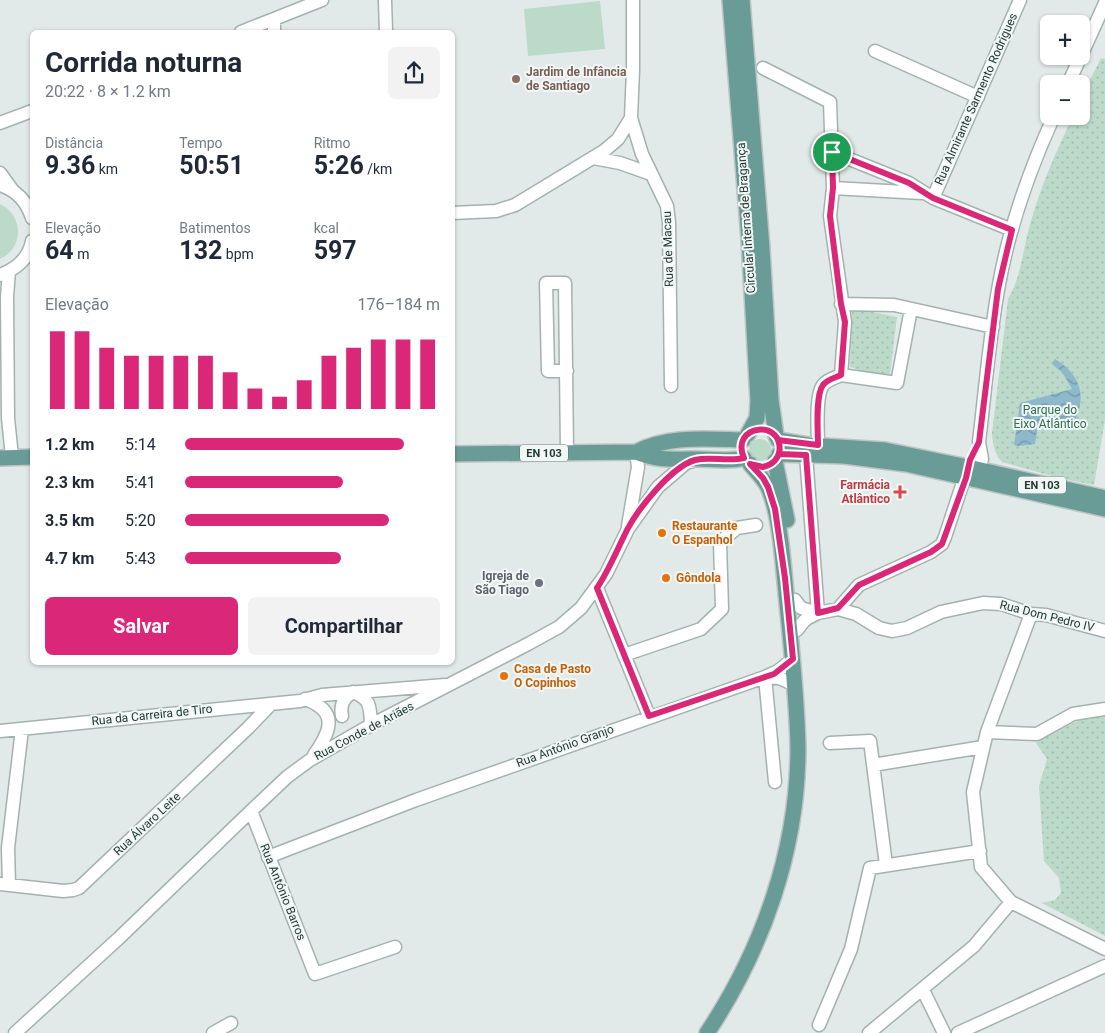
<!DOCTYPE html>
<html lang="pt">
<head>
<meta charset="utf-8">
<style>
	:root { --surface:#fff; --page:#f2f2f3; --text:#1f2937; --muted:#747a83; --accent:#db2777 }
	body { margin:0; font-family:Roboto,sans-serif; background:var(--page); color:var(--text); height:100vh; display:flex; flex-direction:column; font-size:19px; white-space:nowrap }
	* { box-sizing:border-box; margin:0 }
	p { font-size:16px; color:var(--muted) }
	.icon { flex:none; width:28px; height:28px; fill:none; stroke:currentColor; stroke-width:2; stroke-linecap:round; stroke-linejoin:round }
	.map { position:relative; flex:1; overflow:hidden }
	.drawer { position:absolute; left:30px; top:30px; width:425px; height:635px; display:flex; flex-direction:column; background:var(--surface); border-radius:8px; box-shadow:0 1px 4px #0004 }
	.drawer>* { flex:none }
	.controls { position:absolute; left:1040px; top:15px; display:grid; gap:10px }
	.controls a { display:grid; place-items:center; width:50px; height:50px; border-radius:8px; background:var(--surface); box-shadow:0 1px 4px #0004; font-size:25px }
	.pin { position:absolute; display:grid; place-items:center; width:42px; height:42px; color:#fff; margin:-21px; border:2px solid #fff; border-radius:50%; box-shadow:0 1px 5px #0007 }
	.round { display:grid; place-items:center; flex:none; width:52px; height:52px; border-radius:8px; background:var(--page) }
	.headline { display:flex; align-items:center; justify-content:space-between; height:85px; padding:0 15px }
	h1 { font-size:28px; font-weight:700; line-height:38px }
	.stats { display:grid; grid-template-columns:repeat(3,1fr); gap:8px; height:85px; padding:5px 15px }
	.stats div { display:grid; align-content:center }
	.stats b { font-size:25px; font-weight:700 }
	.stats small { font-size:14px; font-weight:400 }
	.stats p { font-size:14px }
	.chart { height:140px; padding:10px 15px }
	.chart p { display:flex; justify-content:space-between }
	.chart svg { width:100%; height:90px; margin-top:5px; stroke:var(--accent); stroke-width:6 }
	.button { display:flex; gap:10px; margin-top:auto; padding:10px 15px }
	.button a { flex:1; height:58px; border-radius:8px; background:var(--accent); color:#fff; font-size:20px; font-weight:700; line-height:58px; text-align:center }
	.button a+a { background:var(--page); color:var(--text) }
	ul { padding:0 15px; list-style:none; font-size:16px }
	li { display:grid; grid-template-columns:80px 60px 1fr; align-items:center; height:38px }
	li i { height:12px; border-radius:6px; background:var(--accent) }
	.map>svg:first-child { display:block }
	.grass { fill:#bcdac9 }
	.park { fill:url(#park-dots) }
	.water { fill:url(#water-waves) }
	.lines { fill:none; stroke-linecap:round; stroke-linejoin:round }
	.minor-casing { stroke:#a4b2af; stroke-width:15 }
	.primary-casing { stroke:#bdc4c3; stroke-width:18 }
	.minor { stroke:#fff; stroke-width:12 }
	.primary { stroke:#6a9c97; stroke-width:15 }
	.route-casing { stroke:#fff; stroke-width:10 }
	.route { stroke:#db2777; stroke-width:6 }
	.education-dot { fill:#8d6e63; stroke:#f1f7f5; stroke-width:2 }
	.health-dot { fill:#e0444e; stroke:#f1f7f5; stroke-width:2 }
	.food-dot { fill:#e8710a; stroke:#f1f7f5; stroke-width:2 }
	.worship-dot { fill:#6b7280; stroke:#f1f7f5; stroke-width:2 }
	.labels { text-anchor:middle; stroke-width:4; stroke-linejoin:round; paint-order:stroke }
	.shield { fill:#f1f7f5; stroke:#617370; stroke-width:1 }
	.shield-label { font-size:11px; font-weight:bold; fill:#233a37 }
	.education-label { font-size:12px; font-weight:bold; fill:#785e54; stroke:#f1f7f5; text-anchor:start }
	.street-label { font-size:12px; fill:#233a37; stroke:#f1f7f5 }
	.park-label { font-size:12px; fill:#316d51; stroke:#f1f7f5 }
	.health-label { font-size:12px; font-weight:bold; fill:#be3a42; stroke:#f1f7f5; text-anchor:end }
	.food-label { font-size:12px; font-weight:bold; fill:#c56008; stroke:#f1f7f5; text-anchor:start }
	.worship-label { font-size:12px; font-weight:bold; fill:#5b616d; stroke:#f1f7f5; text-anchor:end }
</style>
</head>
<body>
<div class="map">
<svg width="1105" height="1033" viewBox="0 0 1105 1033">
	<defs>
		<pattern id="park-dots" width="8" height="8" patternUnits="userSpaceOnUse" patternTransform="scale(1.25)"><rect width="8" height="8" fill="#bcdac9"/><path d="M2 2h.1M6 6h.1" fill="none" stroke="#a1bcad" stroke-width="1.8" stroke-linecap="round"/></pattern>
		<pattern id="water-waves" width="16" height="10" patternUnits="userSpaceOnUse" patternTransform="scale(1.25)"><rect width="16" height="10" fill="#8eb8cb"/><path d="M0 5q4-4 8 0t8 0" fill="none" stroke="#7497a6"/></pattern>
	</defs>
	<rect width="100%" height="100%" fill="#e1eae8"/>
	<path class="grass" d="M600,1L605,49L528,56L524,9Z
		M0,204C24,216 24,248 0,259Z
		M749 450a11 11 0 1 1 22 0a11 11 0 1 1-22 0Z"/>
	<path class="park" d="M1101,58L1105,59V420L1094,485L1059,478L1002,462C994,453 993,444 992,433L1008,299C1022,276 1023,246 1031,221C1041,185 1057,150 1073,116H1081V98Z
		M852,308L897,317L890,374L875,375L850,367Z
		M1094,715L1105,716V936L1042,903L1055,900L1061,893L1059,878L1044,861L1039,786L1047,759L1036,743C1054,730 1074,722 1094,715Z"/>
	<path class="water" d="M1055,359C1084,376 1088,403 1069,430L1038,425L1035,444L1019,446L1014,445L1020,403L1072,389L1062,372L1052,364Z"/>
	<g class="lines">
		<defs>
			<path id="minor" d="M385,0L386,32
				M633,0V70L631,118L642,154L667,206L669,223L671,386
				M274,19V32
				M241,32L322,0
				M875,51L978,97
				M1081,56L1105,3
				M763,68L830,102L833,188L830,216L845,322L841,375L897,383L911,309
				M1068,84L1081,56
				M0,123L32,111
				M832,152L909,183L933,198L1012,230
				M593,158L620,163L651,174
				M0,173L13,191
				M0,185C16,190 27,202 32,218
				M833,188L922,193
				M933,198L1020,0
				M452,213L496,211L515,205L604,151L618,139L631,118
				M9,271L7,297L8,418L12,457
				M0,275C16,269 29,258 32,241
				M841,304L894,305L993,327
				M818,445C818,431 815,396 823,385C828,379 835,378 841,375
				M567,453L565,283H546L548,371H567
				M806,455L818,613
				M977,478L982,459L979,442C985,392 989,341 998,290C1008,231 1029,171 1054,116
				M628,526L638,467L636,452
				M597,588L649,716
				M795,600L801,608L818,613
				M838,609L859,585L931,552L942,544L945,537L967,470
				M1031,614L987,732L973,792L981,867L1011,902L1105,949
				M797,630L804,621L808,618L818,613L838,609L856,614L879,628L892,631L907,628L941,612L983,603L1001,604L1031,614L1046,615L1105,631
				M624,655L701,629L722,609L720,542L737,528L756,525
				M765,677L778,671L793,659
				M765,677L779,678L795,685
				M305,699C339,711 331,731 314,755
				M342,716C340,705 343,698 353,692C371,699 370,707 371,725
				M0,731L300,701L322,695L445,685
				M987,732L1037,734L1073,714L1105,709
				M830,743L870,741L886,865
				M873,765L983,747
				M251,811L315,974L395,947
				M268,857L416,800L765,677L775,782
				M0,884L63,891L73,890L79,888L248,728L271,704
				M9,885L8,848L22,729
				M923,990L944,1033
				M819,1025L851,949L870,868L980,851
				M15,1033L119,938L251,811L287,777L310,760L371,725L528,644L559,627L581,608L606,574L628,529L658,487L686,463L696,460
				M213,1033L231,1023
				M869,1033L974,946L1011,902
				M958,1033L1105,966"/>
			<path id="primary" d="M730,0L749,239L758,401L757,418L748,434
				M742,0L762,248L771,400L776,436
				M778,440L808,445L885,450L968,467L1105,498
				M636,452C668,435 708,439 743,440
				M452,454L636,452C656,461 675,459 697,459C713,459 729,462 744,458
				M779,454L844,456L906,464L1105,509
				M0,458L32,457
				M775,461L787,520
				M707,1033C763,949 798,849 798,748C797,696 791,644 786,593C783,563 780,511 767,485C762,477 756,471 750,464"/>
		</defs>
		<use href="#minor" class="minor-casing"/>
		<use href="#primary" class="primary-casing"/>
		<use href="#minor" class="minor"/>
		<use href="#primary" class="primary"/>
	</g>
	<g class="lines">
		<defs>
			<path id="route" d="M832,152L833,188L830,216L841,304L845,322L841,375C835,378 828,379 823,385C815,396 818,431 818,445L778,440C783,453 776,464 763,467L750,464L763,478L768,487L775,509L785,578L793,659L774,674L649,716L597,588C609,570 617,550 627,530C638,509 671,467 695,460C710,456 728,462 744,458C729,424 786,418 779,454L806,455L818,613L838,608L859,585L931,552L942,544L966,478L970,460L979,442L998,289L1012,230L933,198L909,183L832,152"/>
		</defs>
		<use href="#route" class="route-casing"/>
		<use href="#route" class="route"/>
	</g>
	<circle class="education-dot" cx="516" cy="79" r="5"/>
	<path class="health-dot" d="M897.5 484.5h5v5h5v5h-5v5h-5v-5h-5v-5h5z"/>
	<g class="food-dot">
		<circle cx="662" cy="533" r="5"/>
		<circle cx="666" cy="578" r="5"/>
		<circle cx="504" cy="676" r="5"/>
	</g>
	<circle class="worship-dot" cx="539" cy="583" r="5"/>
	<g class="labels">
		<g class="shield">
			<rect x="520" y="444.5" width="48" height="17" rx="4"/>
			<rect x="1018" y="476.5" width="48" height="17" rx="4"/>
		</g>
		<g class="shield-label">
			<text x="544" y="457">EN 103</text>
			<text x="1042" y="489">EN 103</text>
		</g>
		<g class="education-label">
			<text x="526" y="76">Jardim de Infância<tspan x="526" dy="14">de Santiago</tspan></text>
		</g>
		<g class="street-label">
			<text transform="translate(976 99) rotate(-66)" y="4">Rua Almirante Sarmento Rodrigues</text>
			<text transform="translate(746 218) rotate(-94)" y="4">Circular Interna de Bragança</text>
			<text transform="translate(668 249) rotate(-92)" y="4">Rua de Macau</text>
			<text transform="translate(1047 616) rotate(14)" y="4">Rua Dom Pedro IV</text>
			<text transform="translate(152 715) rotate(-6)" y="4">Rua da Carreira de Tiro</text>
			<text transform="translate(364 731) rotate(-28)" y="4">Rua Conde de Ariães</text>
			<text transform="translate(565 746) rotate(-20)" y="4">Rua António Granjo</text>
			<text transform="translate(147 824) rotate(-43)" y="4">Rua Álvaro Leite</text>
			<text transform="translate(283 892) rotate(68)" y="4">Rua António Barros</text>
		</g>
		<g class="park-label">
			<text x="1050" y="414">Parque do<tspan x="1050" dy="14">Eixo Atlântico</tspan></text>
		</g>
		<g class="health-label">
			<text x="890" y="489">Farmácia<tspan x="890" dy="14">Atlântico</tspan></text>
		</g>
		<g class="food-label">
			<text x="672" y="530">Restaurante<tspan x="672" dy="14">O Espanhol</tspan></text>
			<text x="676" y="582">Gôndola</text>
			<text x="514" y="673">Casa de Pasto<tspan x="514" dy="14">O Copinhos</tspan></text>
		</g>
		<g class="worship-label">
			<text x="529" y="580">Igreja de<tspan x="529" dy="14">São Tiago</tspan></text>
		</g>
	</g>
</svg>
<div class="controls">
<a>+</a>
<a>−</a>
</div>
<div class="pin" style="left:832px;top:152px;background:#1e9e55"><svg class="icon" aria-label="arrive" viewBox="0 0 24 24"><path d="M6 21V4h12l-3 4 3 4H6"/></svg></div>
<section class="drawer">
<div class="headline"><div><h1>Corrida noturna</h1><p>20:22 · 8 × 1.2 km</p></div><a class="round"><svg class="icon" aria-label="share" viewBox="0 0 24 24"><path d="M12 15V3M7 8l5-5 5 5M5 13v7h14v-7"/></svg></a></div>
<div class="stats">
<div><p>Distância</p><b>9.36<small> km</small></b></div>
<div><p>Tempo</p><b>50:51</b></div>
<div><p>Ritmo</p><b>5:26<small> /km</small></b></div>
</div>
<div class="stats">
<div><p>Elevação</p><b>64<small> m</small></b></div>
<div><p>Batimentos</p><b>132<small> bpm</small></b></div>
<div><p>kcal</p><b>597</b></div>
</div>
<div class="chart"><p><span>Elevação</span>176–184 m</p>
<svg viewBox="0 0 160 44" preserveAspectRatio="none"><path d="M5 44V6M15 44V6M25 44V14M35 44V18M45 44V18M55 44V18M65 44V18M75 44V26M85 44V34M95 44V38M105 44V30M115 44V18M125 44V14M135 44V10M145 44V10M155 44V10"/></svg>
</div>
<ul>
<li><b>1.2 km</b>5:14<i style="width:86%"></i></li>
<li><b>2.3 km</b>5:41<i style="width:62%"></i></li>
<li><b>3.5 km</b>5:20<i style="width:80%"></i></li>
<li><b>4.7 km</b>5:43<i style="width:61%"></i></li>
</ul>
<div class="button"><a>Salvar</a><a>Compartilhar</a></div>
</section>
</div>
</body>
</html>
